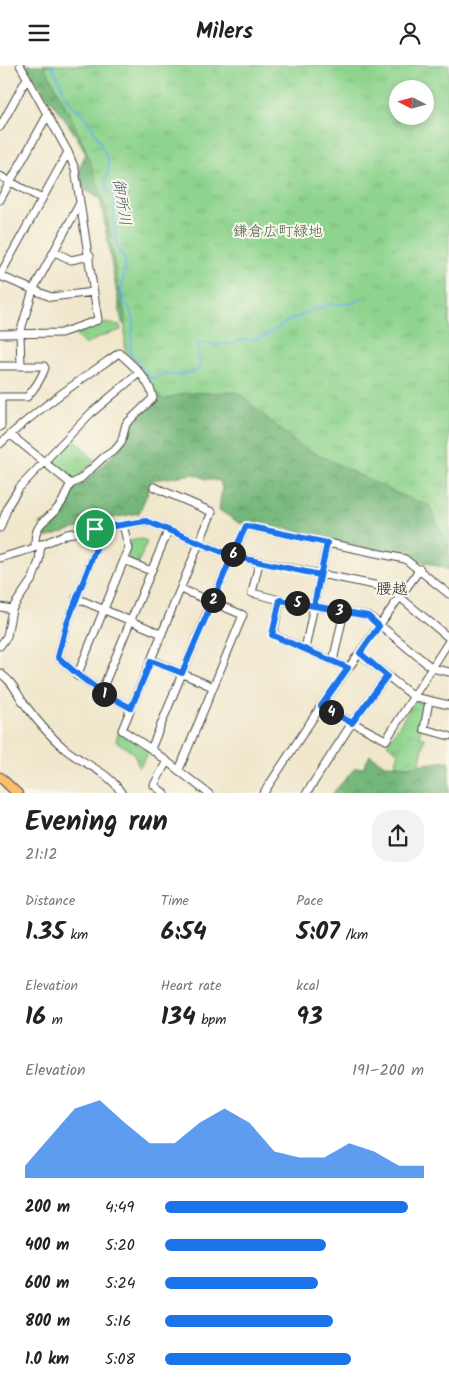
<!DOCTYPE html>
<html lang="en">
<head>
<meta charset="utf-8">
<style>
	:root { --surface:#fff; --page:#f2f2f2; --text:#222; --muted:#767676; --accent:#1a73e8 }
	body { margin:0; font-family:Kalam,"Klee One",sans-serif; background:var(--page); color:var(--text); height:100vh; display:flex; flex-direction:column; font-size:19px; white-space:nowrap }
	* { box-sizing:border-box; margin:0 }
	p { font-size:16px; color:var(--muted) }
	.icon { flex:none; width:28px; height:28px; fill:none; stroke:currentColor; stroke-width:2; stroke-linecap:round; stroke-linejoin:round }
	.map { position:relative; height:728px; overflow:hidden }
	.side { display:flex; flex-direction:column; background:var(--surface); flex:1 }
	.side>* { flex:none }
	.needle { width:32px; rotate:276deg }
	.fabs { position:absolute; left:389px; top:15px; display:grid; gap:10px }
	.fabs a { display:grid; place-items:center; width:45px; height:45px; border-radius:50%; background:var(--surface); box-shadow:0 2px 8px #0003; font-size:25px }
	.pin { position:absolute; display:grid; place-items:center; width:42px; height:42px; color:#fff; margin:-21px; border:2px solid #fff; border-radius:50%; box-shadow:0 1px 5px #0007 }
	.km { position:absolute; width:25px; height:25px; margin:-12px; border-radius:50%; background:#222; color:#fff; font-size:14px; line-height:25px; text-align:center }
	.round { display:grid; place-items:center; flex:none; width:52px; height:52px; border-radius:20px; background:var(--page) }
	.headline { display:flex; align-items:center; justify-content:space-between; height:85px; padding:0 25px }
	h1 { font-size:28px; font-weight:800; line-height:38px }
	.metrics { display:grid; grid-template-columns:repeat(3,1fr); gap:8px; height:85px; padding:5px 25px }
	.metrics div { display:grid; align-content:center }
	.metrics b { font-size:25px; font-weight:800 }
	.metrics small { font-size:14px; font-weight:400 }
	.metrics p { font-size:14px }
	.chart { height:140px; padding:10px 25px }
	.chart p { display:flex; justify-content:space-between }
	.chart svg { width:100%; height:90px; margin-top:5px; fill:var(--accent); opacity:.7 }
	ul { padding:0 25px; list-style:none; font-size:16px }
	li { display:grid; grid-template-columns:80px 60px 1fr; align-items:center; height:38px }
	li i { height:12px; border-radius:6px; background:var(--accent) }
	header { display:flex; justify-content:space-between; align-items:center; height:65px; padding:0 25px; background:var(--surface); font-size:22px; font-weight:800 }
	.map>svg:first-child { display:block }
	.forest { fill:url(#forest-crowns); stroke:#4f7052 }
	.park { fill:url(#park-tufts); stroke:#5d805c; fill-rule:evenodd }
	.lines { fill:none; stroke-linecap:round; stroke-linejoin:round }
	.stream { stroke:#68b2e1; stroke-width:2 }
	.minor-casing { stroke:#494743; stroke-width:9 }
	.major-casing { stroke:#494743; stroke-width:11 }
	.minor { stroke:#fff; stroke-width:7 }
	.major { stroke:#fabe6e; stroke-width:9 }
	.route-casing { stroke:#fff; stroke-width:10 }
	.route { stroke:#1a73e8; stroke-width:6 }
	.labels { text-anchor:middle; stroke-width:4; stroke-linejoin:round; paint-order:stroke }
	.park-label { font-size:15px; fill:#495e49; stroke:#fbf7ec }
	.water-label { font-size:16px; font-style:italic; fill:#405a6b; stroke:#fbf7ec }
	.neighbourhood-label { font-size:16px; fill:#2b2b2b; stroke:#fbf7ec }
</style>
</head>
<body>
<header><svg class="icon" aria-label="menu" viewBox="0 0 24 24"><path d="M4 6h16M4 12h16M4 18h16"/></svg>Milers<svg class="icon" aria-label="person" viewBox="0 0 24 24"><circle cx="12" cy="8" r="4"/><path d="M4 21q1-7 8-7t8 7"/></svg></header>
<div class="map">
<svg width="449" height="729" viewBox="0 0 449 729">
	<defs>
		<pattern id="forest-crowns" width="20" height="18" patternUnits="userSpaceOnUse" patternTransform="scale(1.25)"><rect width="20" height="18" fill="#73b679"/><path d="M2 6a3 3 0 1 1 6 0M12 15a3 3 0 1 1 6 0" fill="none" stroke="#5f9463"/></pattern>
		<pattern id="park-tufts" width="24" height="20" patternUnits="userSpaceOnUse" patternTransform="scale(1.25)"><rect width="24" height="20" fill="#8fd48e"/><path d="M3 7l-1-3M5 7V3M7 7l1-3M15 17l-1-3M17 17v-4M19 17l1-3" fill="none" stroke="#7cb67b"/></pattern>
	</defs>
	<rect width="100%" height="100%" fill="#fbf7ec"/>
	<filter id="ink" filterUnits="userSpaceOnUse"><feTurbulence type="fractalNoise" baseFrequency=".02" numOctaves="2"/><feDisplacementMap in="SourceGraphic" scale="10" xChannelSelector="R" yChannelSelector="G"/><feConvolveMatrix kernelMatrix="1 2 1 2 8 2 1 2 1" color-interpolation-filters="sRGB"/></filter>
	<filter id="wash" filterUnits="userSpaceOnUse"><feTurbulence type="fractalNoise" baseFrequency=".0096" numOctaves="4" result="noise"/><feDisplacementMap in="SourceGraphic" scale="20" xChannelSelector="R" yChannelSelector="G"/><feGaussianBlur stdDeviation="1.12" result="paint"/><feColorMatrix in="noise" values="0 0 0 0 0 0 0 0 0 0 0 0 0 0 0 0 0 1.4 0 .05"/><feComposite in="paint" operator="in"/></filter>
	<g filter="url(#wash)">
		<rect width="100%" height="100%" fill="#f0e7cc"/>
		<path class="forest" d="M26,0H55L84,41L126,237V262L122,258L100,134L82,123L79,104L86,88C69,56 44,31 26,0Z
			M449,275V505L418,495L331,476L290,464L239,458L219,445L222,423L220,416L206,414L194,409L153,415L139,448L108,454L45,473L40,459C46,455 57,452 61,446C68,435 69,424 83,419L122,381L132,359L149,343L165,326Z
			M370,690L385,700L405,701L449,696V728L332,729L355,703H363Z"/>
		<path class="park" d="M44,0H449V481L445,477L430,441L396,428L299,380L237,327L185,328L163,335L125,286V248L117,214L106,143L85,83L72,54ZM398,24H425V51H398Z
			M102,258L120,260L121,265L100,272L85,280L73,268Z
			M72,371L95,396L74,415H71L50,398L49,395Z
			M141,474L147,476L138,499L129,496L128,492L130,476Z
			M417,635L425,637L427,639L419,672L425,673L419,701L395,700L399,688L387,679L414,637Z
			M119,666L149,687L139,703L134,689L116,676Z"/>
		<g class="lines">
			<path class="stream" d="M51,0C59,11 62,23 68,35C71,42 77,43 82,48C90,56 105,85 108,96C111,112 98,118 114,132V160L117,183L124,193L125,203L121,226L124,236L131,246L134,256L130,288L151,314L166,308C173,311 179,310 186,309C210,306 195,290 199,277L214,279H230L242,275H253L267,270L285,258L314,244L331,239H351L362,234"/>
		</g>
	</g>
	<g filter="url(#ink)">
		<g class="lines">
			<defs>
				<path id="minor" d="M0,62L27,13
					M0,111L42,134
					M0,135L47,51
					M55,187L71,195L90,191
					M0,210L68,87
					M0,211L51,232L94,227
					M0,269L61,268L98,255L75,104L68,87L20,0
					M0,301H44L45,303C41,315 35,323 27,332H0
					M21,301L20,268L33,225L80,138
					M0,362L1,361V332
					M0,379C36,345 79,316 119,288C132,299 151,316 153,333L126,359L121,378L115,385L104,392L79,415L71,419L11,370
					M154,422L212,447L122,665L151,684L209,729
					M123,460L129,484L124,495
					M0,463L9,439L19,423L90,349L139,308
					M95,463L98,478L66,561L58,592C82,615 102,628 131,643
					M35,482C34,455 47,458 60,440C65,434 66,425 71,419
					M0,493L31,484L67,469L146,456L232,491L389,523L449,573
					M259,498L252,528L280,535L273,570L348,603
					M76,533L162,569
					M280,535L369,551L432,603L449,607
					M0,542L12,544
					M0,581L7,571L12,544L33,513L39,496L41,479
					M305,584L327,478
					M359,588L414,632L449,640
					M151,595L213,622
					M333,596L344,547
					M0,608C16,620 15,627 26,641C37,656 50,671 65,684C83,699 110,707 122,729
					M77,611L124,495L151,506
					M101,627L168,466
					M429,636L424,664L449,671
					M321,641L386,675L449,576
					M151,684L212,536L246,461L405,494L449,529
					M179,705L243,550L181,524
					M165,729L154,720L167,696
					M263,729L321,641L420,504
					M306,729L352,658L387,611"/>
				<path id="major" d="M0,712L18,729"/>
			</defs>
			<use href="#minor" class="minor-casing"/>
			<use href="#major" class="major-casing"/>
			<use href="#minor" class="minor"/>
			<use href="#major" class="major"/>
		</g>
	</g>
	<g class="lines" filter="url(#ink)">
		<defs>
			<path id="route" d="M95,464L98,478L66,561L58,592C82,615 102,628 131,643L151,596L182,608L232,491L320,510L314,541L368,551L379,561L360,588L387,611L352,658L321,641L348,603L272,570L280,535L314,541L327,478L246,461L232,491L146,456L95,464"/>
		</defs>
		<use href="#route" class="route-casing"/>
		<use href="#route" class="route"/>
	</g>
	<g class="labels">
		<g class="park-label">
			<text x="278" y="171">鎌倉広町緑地</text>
		</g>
		<g class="water-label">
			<text transform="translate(123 137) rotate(81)" y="6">御所川</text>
		</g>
		<g class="neighbourhood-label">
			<text x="392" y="529">腰越</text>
		</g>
	</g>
</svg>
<div class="fabs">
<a><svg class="needle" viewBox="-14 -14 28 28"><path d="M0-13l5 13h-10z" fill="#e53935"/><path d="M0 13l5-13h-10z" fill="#767676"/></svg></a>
</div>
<div class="pin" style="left:95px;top:464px;background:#1e9e55"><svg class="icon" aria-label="arrive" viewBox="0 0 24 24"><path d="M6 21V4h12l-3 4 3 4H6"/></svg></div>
<b class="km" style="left:104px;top:629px">1</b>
<b class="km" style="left:213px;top:535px">2</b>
<b class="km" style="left:339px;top:546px">3</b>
<b class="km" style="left:331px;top:647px">4</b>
<b class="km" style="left:297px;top:538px">5</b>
<b class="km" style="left:233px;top:489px">6</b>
</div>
<section class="side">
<div class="headline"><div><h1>Evening run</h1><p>21:12</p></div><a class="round"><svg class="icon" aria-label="share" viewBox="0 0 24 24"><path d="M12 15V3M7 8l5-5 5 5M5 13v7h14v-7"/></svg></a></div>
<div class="metrics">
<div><p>Distance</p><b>1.35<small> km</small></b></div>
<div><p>Time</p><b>6:54</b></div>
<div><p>Pace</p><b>5:07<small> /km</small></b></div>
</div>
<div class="metrics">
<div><p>Elevation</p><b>16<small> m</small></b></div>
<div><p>Heart rate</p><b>134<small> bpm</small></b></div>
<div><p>kcal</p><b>93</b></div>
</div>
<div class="chart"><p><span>Elevation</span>191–200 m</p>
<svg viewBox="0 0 160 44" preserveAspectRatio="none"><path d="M0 44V38L10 24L20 10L30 6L40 17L50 27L60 27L70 17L80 10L90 17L100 31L110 34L120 34L130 27L140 31L150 38L160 38V44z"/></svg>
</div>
<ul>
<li><b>200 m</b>4:49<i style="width:94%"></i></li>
<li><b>400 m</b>5:20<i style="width:62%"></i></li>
<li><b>600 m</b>5:24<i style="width:59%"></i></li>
<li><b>800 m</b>5:16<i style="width:65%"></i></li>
<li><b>1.0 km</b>5:08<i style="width:72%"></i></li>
</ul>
</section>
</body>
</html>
